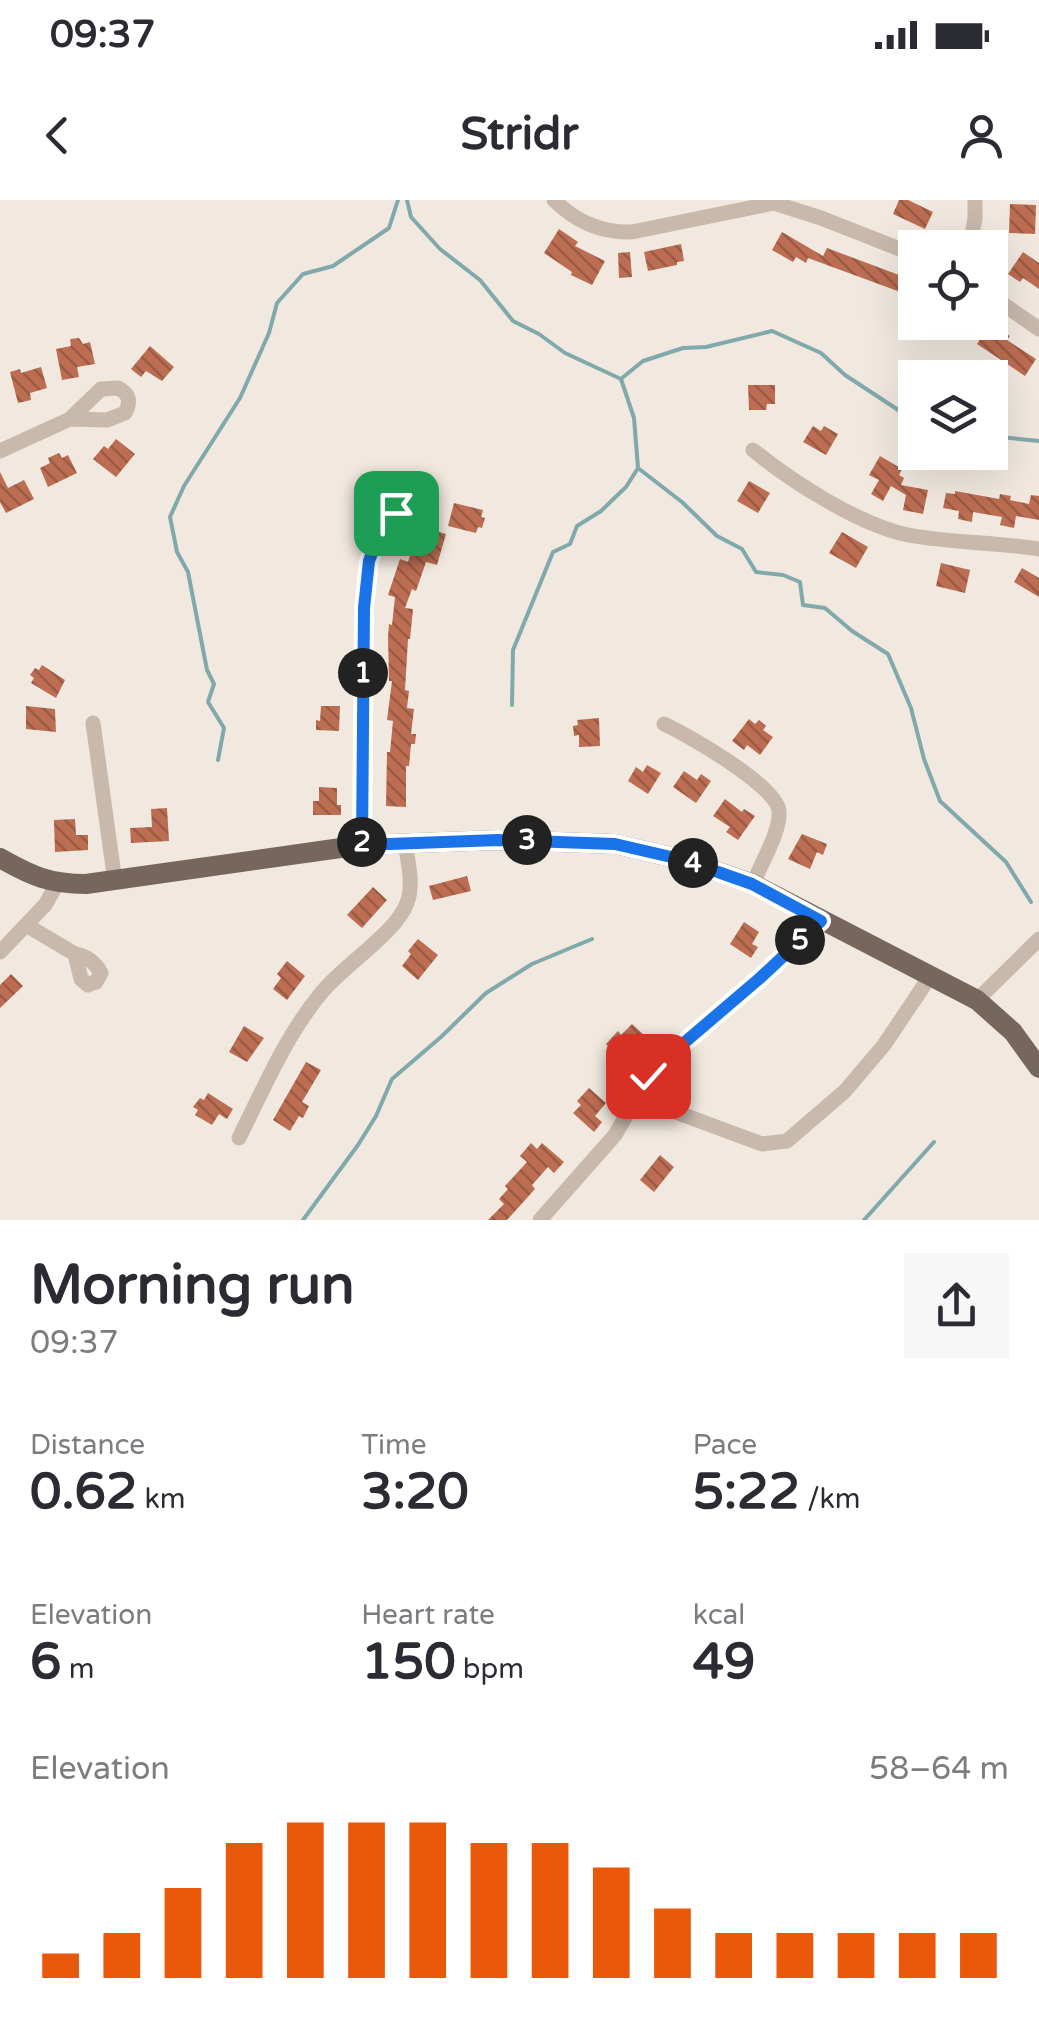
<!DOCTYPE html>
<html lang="en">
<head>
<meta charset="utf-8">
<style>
	:root { --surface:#fff; --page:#f7f7f7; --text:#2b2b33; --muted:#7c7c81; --accent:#ea580c }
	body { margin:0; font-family:"Varela Round",sans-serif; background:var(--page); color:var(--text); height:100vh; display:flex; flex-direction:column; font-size:38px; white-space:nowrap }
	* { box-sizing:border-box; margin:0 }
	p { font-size:32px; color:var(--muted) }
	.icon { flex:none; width:55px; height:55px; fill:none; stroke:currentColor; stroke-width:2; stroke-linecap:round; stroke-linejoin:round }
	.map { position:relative; height:1020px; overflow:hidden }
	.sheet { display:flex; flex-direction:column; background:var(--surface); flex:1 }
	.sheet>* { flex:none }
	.fabs { position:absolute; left:898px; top:30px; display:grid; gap:20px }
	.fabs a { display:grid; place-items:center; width:110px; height:110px; border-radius:0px; background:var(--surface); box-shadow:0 10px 40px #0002; font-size:50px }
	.pin { position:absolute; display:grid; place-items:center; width:85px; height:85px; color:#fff; margin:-42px; border-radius:20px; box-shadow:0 5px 15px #0006 }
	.km { position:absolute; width:50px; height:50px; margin:-25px; border-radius:50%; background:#222; color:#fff; font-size:28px; line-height:50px; text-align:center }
	.round { display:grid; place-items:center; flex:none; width:105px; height:105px; border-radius:0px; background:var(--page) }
	.head { display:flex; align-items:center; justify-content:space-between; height:170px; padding:0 30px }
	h1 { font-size:55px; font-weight:700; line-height:75px }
	.figures { display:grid; grid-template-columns:repeat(3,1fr); gap:15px; height:170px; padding:10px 30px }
	.figures div { display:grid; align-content:center }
	.figures b { font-size:50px; font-weight:700 }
	.figures small { font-size:28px; font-weight:400 }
	.figures p { font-size:28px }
	.chart { height:280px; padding:20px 30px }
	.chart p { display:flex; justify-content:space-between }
	.chart svg { width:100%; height:180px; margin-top:10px; stroke:var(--accent); stroke-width:6 }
	.status { display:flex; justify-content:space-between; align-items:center; height:70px; padding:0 50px; background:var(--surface); direction:ltr }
	.status svg { height:28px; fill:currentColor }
	header { display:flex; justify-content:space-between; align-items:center; height:130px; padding:0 30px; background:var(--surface); font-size:45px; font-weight:700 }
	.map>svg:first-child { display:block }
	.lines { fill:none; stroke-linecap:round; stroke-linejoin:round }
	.stream { stroke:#81a9ac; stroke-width:4 }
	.building { fill:url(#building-back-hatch) }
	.minor { stroke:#c8b9ac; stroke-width:15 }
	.major { stroke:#77665d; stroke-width:20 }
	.route-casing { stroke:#fff; stroke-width:20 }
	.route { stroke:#1a73e8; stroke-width:12 }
</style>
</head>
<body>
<div class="status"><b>09:37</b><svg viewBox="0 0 49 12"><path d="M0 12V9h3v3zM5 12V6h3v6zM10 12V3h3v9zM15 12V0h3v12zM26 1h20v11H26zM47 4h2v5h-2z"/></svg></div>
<header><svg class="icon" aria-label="back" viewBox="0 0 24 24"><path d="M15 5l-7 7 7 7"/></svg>Stridr<svg class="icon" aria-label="person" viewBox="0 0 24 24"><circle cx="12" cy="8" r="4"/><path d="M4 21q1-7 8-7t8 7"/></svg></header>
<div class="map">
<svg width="1039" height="1020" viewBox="0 0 1039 1020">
	<defs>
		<pattern id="building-back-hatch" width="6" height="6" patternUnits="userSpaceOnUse" patternTransform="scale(2.5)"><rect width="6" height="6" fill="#bc6d52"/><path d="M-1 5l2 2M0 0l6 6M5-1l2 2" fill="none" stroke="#9a5a44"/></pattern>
	</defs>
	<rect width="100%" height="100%" fill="#f1e9df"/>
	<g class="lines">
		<path class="stream" d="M407,0L411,17L440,49L480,80L513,121L539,134L565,153L621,179L634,218L638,268L682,302L717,336L742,349L756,372L783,375L800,382L803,405L825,408L852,431L888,454L911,508L924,559L940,601L1006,662L1031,702
			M622,178L643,161L683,148L706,147L772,131L821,153L845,175L915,221
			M990,236L1039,241
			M512,505L513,450L553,352L570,344L577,326L601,311L626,287L638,268
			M218,560L224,528L208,502L214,484L207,470L188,372L177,352L170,317L184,286L240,198L269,133L277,103L303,74L333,66L389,28L398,0
			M303,1020L358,945L376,916L392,879L441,837L486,793L532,764L592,739
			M864,1020L934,942"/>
	</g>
	<path class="building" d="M899,0H908L933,12L925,29L893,14Z
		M1010,4L1036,5L1035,34L1009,33Z
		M559,29L578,42L575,46L605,61L592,85L571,75L572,72L544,53Z
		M782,32L823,56L827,48L915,81V106L900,101L903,93L808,58L806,63L796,57L793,62L772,50Z
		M681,44L684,61L677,62V65L648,71L644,52Z
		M630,52L632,77L619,78L618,53Z
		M1023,52L1039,63V89L1023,78L1020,82L1008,74Z
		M991,123L1010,136L1007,140L1036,159L1025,176L977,144Z
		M79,138L83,144L90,142L95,164L77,167L79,177L62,180L56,149L71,146L70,139Z
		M150,146L174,167L162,181L146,171L141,177L131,169Z
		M41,167L47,188L30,193L31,200L18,203L10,172L20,169L21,173Z
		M748,185H775V204H767L766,210H749Z
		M813,226L821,231L824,226L838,234L826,255L803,242Z
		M116,239L135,254L116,277L93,259L104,246L108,249Z
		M59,253L62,258L68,255L77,273L48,287L40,268L50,263L48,258Z
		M880,256L902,269L899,275L904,278L901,285L928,290L923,314L903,310L906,295L891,286L883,301L871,294L879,280L869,275Z
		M0,272L8,288L24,280L34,299L6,313L0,302Z
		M749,281L770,293L758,313L737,301Z
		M955,291L999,299L1000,294L1011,296L1010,300L1029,304L1031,295L1039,296V320L1016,316L1014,328L1000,325L1002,317L973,312L972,322L958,319L959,311L943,308L946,293L955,294Z
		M454,303L483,310L481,317L485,318L482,328L478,327L476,333L448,326Z
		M429,329L446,334L437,365L426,362L416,391L412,389L405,408L413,409L410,439H408L405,490L409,491L407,508L414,509L411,534H416L415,544H411L409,566H406V607L386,606L387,552H390L393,521L387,520L392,481H389L388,437L389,424L392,425L395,397L388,395L400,359L408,362L414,344L423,347Z
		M842,332L868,347L856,368L829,353Z
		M941,363L970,370L965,393L936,386Z
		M1022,368L1039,378V397L1014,382Z
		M42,465L65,480L56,498L31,483L34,478L30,475L35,468L39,470Z
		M26,506L55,509L56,532L26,529Z
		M321,506H340L339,531L316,530V520L320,521Z
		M599,518L600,546L579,547V535L574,536L573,526L578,525L577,520Z
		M749,519L755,524L759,520L766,526L763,530L773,537L760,555L747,545L744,550L732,541Z
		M647,565L661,573L648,594L628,581L636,567L643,572Z
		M684,571L697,580L701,574L711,581L696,603L673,587Z
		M319,587L337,588V605H341V615H313V601H319Z
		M725,599L742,612L744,609L755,616L738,640L726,632L730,627L713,616Z
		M167,608L169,641L131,643L130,628L152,627L151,609Z
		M75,619L76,635H88V650L55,652L54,620Z
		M802,634L827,644L823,655L817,652L810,669L788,659Z
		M467,676L471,691L433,700L429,686Z
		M373,687L387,700L362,728L347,715Z
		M744,722L759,732L752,744L758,747L751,758L730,744Z
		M418,739L438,755L418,780L402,766L411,754L408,751Z
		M287,761L305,776L287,800L273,789L281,778L277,774Z
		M11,774L23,786L0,808V785Z
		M632,824L645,836L633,849L640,856L629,867L606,844L618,831L621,835Z
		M244,826L264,838L247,862L229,852Z
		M306,862L321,870L302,902L309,906L303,918L299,916L290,931L273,920Z
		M589,888L606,903L595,916L602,922L594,932L573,913L581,905L577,901Z
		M208,893L233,909L227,919L219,914L212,925L195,915L198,910L193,907L200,898L204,900Z
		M531,943L537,949L542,943L564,962L554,973L548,967L532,985L535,989L507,1020H488L504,1004L499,999L508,989L505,986L527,962L520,956Z
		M660,955L674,967L654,992L640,980Z"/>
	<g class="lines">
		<path class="minor" d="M554,0C576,22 601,33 632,32L774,3L773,0
			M774,3L821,18L915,55
			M969,48L975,19V0
			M990,95L1039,129
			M753,250C791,281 859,325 908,335C951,343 996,342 1039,349
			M0,251L70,219L101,189L118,188C130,194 131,202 125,213L107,220L70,219
			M93,523L115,682
			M664,524C688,535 777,586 779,611C781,631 760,665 753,684
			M362,645L364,409L369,361L379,335L397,313
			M26,725L75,754L81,779L88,785L96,782L101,773C95,762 86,756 75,754
			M0,752L45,705L57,684
			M977,800L1039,739
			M635,897L762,944L787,941L845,891L884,845L931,775
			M239,938C264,888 286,835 322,792C344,765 396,733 407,703C414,685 408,662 405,643
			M540,1020L615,935L649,876L671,853L760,778L821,721"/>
		<path class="major" d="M0,658C32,676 49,684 86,684L362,645L498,640L615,644L684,660L753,684L977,800L1013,832L1039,868"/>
	</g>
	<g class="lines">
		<defs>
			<path id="route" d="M396,313L379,335L369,361L364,408L362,645L498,640L615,644L684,660L752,684L821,721L760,778L671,854L648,876"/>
		</defs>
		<use href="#route" class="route-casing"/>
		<use href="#route" class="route"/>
	</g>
</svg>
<div class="fabs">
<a><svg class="icon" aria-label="locate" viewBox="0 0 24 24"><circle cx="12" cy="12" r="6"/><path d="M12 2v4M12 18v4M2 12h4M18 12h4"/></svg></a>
<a><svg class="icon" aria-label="layers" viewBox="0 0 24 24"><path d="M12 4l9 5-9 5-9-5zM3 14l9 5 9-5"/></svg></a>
</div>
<div class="pin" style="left:396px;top:313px;background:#1e9e55"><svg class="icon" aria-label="arrive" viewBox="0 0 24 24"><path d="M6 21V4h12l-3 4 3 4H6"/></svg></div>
<div class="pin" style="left:648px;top:876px;background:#d93025"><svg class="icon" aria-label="check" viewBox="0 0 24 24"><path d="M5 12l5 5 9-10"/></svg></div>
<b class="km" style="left:363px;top:473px">1</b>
<b class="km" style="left:362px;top:642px">2</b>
<b class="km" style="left:527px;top:640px">3</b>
<b class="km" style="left:693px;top:663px">4</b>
<b class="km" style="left:800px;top:740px">5</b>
</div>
<section class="sheet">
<div class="head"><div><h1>Morning run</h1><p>09:37</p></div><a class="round"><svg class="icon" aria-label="share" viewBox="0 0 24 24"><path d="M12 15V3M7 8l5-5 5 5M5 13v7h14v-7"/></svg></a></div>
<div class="figures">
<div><p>Distance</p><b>0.62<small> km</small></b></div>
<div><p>Time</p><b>3:20</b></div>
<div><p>Pace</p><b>5:22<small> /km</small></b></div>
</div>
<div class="figures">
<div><p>Elevation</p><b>6<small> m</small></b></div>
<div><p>Heart rate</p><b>150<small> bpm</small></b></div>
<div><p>kcal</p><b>49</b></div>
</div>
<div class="chart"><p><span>Elevation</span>58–64 m</p>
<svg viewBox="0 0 160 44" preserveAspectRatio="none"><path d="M5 44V38M15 44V33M25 44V22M35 44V11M45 44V6M55 44V6M65 44V6M75 44V11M85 44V11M95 44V17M105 44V27M115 44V33M125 44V33M135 44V33M145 44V33M155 44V33"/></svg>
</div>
</section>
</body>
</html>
